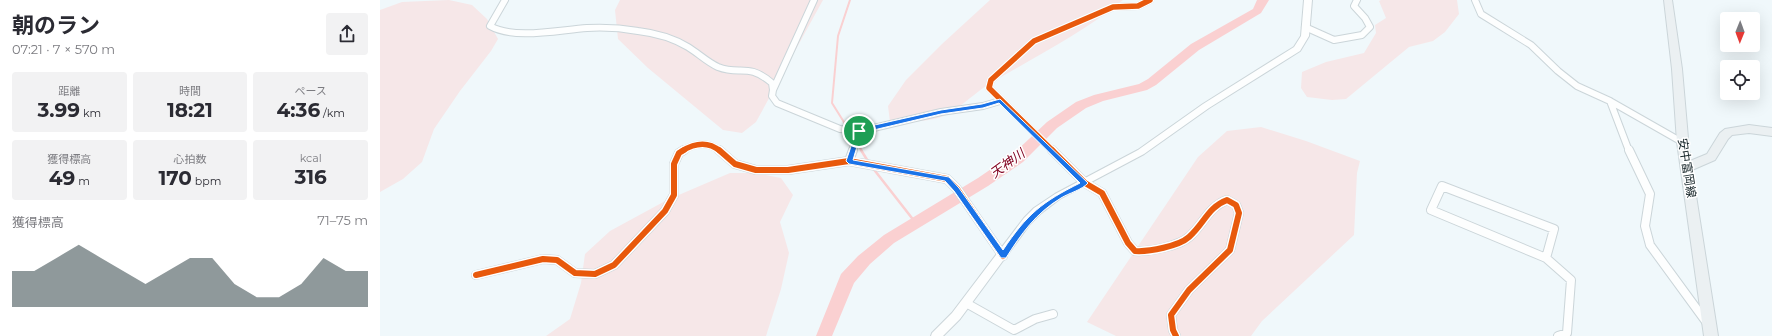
<!DOCTYPE html>
<html lang="ja">
<head>
<meta charset="utf-8">
<style>
	:root { --surface:#fff; --page:#f2f2f3; --text:#2b2b33; --muted:#7c7c81; --accent:#616e71 }
	body { margin:0; font-family:Montserrat,"Noto Sans JP",sans-serif; background:var(--page); color:var(--text); height:100vh; display:flex; flex-direction:column; font-size:15px; white-space:nowrap }
	* { box-sizing:border-box; margin:0 }
	p { font-size:13px; color:var(--muted) }
	.icon { flex:none; width:22px; height:22px; fill:none; stroke:currentColor; stroke-width:2; stroke-linecap:round; stroke-linejoin:round }
	.map { position:relative; flex:1; overflow:hidden }
	.details { display:flex; flex-direction:column; background:var(--surface); width:380px }
	.details>* { flex:none }
	.needle { width:26px; rotate:181deg }
	.buttons { position:absolute; left:1340px; top:12px; display:grid; gap:8px }
	.buttons a { display:grid; place-items:center; width:40px; height:40px; border-radius:4px; background:var(--surface); box-shadow:0 4px 16px #0002; font-size:20px }
	.pin { position:absolute; display:grid; place-items:center; width:34px; height:34px; color:#fff; margin:-17px; border:2px solid #fff; border-radius:50%; box-shadow:0 1px 4px #0007 }
	.round { display:grid; place-items:center; flex:none; width:42px; height:42px; border-radius:4px; background:var(--page) }
	.overview { display:flex; align-items:center; justify-content:space-between; height:68px; padding:0 12px }
	h1 { font-size:22px; font-weight:700; line-height:30px }
	.metrics { display:grid; grid-template-columns:repeat(3,1fr); gap:6px; height:68px; padding:4px 12px }
	.metrics div { display:grid; align-content:center; border-radius:4px; background:var(--page); text-align:center }
	.metrics b { font-size:20px; font-weight:700 }
	.metrics small { font-size:11px; font-weight:400 }
	.metrics p { font-size:11px }
	.chart { height:112px; padding:8px 12px }
	.chart p { display:flex; justify-content:space-between }
	.chart svg { width:100%; height:72px; margin-top:4px; fill:var(--accent); opacity:.7 }
	main { display:flex; flex:1; min-height:0 }
	.map>svg:first-child { display:block }
	.green { fill:#f6e7e8 }
	.lines { fill:none; stroke-linecap:round; stroke-linejoin:round }
	.stream-far1 { stroke:#fad0d1; stroke-width:2 }
	.stream { stroke:#fad0d1; stroke-width:2.5 }
	.river { fill:#fad0d1; fill-rule:evenodd }
	.minor-far1-casing { stroke:#cbd5d9; stroke-width:8 }
	.minor-casing { stroke:#cbd5d9; stroke-width:10 }
	.tertiary-casing { stroke:#cbd5d9; stroke-width:2 }
	.secondary-casing { stroke:#cbd5d9; stroke-width:2 }
	.minor-far1 { stroke:#fdfefe; stroke-width:6 }
	.minor { stroke:#fdfefe; stroke-width:8 }
	.tertiary { fill:#fdfefe; fill-rule:evenodd }
	.secondary { fill:#ebf0f2; fill-rule:evenodd }
	.cycleway-far1-casing { stroke:#fff; stroke-width:8 }
	.cycleway-casing { stroke:#fff; stroke-width:9 }
	.cycleway-far1 { stroke:#e8590c; stroke-width:5.5 }
	.cycleway { stroke:#e8590c; stroke-width:6 }
	.route { fill:#1a73e8; stroke:#fff; fill-rule:evenodd }
	.labels { text-anchor:middle; stroke-width:3; stroke-linejoin:round; paint-order:stroke }
	.street-label { font-size:12px; fill:#142327; stroke:#fff }
	.water-label { font-size:13px; font-style:italic; fill:#820422; stroke:#fff }
</style>
</head>
<body>
<main>
<section class="details">
<div class="overview"><div><h1>朝のラン</h1><p>07:21 · 7 × 570 m</p></div><a class="round"><svg class="icon" aria-label="share" viewBox="0 0 24 24"><path d="M12 15V3M7 8l5-5 5 5M5 13v7h14v-7"/></svg></a></div>
<div class="metrics">
<div><p>距離</p><b>3.99<small> km</small></b></div>
<div><p>時間</p><b>18:21</b></div>
<div><p>ペース</p><b>4:36<small> /km</small></b></div>
</div>
<div class="metrics">
<div><p>獲得標高</p><b>49<small> m</small></b></div>
<div><p>心拍数</p><b>170<small> bpm</small></b></div>
<div><p>kcal</p><b>316</b></div>
</div>
<div class="chart"><p><span>獲得標高</span>71–75 m</p>
<svg viewBox="0 0 160 44" preserveAspectRatio="none"><path d="M0 44V22L10 22L20 14L30 6L40 14L50 22L60 30L70 22L80 14L90 14L100 30L110 38L120 38L130 30L140 14L150 22L160 22V44z"/></svg>
</div>
</section>
<div class="map">
<svg width="1392" height="336" viewBox="0 0 1392 336">
	<rect width="100%" height="100%" fill="#f0f8fb"/>
	<path class="green" d="M69,0L92,5L107,19L118,39L111,51L80,91L54,129L42,162L23,179L0,192V10L22,2Z
		M240,0H443L376,122L362,133L343,130L268,68L238,39L235,10Z
		M610,0H743C702,34 652,58 606,86C595,93 573,114 561,117C545,122 527,122 510,122L508,106L526,80L562,44Z
		M1001,0H1077L1079,14L1065,32L1053,41L1029,47L966,99L952,100L927,97L921,88L922,72L946,62L984,53L996,33L995,25L1006,18L999,1Z
		M881,127L926,141L980,161L977,173L974,235L882,321L871,336H736L707,322L818,157L847,131Z
		M350,173H375L401,178L413,195L400,222L409,253L401,289L386,336H166L190,319L201,283L205,254L230,231L287,200Z"/>
	<g class="lines">
		<path class="stream-far1" d="M470,0L458,36L452,103L482,151"/>
		<path class="stream" d="M481,150L489,163
			M492,167L535,222"/>
		<path class="river" d="M877,0H889L881,13L819,50L776,85L767,90L723,101L706,108L677,128L643,162L608,186L514,243L490,264L474,283L452,336H436L461,274L478,256L504,235L598,178L633,154L667,122L696,102L714,95L759,84L768,79L811,44L873,9Z"/>
		<defs>
			<path id="minor-far1" d="M125,0L110,26C135,40 178,30 207,28C224,27 241,28 258,31C275,33 293,38 308,47C318,53 327,62 338,67C361,76 367,62 392,83L393,90
				M434,0L393,90L392,96L397,103L460,129L481,131L561,112L603,106L620,101
				M1095,0L1101,14L1151,45L1178,71L1197,86L1230,101L1302,142
				M925,27L954,40L982,35L990,27L985,18L974,6L977,0
				M1230,101L1249,151
				M302,151C315,143 328,141 340,151
				M472,151L479,131
				M673,151L609,88L611,80L654,41L733,7L758,6L770,0"/>
			<path id="minor" d="M339,150L355,164L376,170H408L469,161L567,179L577,189L623,256
				M672,150L705,183L722,193L748,243L755,251C769,252 799,246 809,237C824,224 828,207 847,200L856,205L859,213L850,250L809,290L791,315L793,330L796,336
				M1249,150L1270,194L1265,226L1270,245L1327,323
				M469,161L473,150
				M1062,186L1174,229L1166,258L1051,210Z
				M1166,258L1191,280L1187,333L1178,336
				M96,275L163,259L177,260L195,273L215,274L234,265L285,211L294,195V164L299,153L304,150
				M586,303L634,330L655,319L673,314"/>
			<path id="tertiary" d="M924,0H932L929,36L920,51L829,108L764,154L681,198L660,214L650,224L580,319L563,336H551L552,333L572,313L644,218L654,208L675,194L758,150L823,104L914,47L921,36Z"/>
			<path id="secondary" d="M1284,0H1292L1302,69L1310,161L1327,154L1340,133L1345,129L1369,125L1392,128V136L1369,133L1352,135L1348,139L1335,160L1312,170L1338,336H1324L1297,142L1292,69Z"/>
		</defs>
		<use href="#minor-far1" class="minor-far1-casing"/>
		<use href="#minor" class="minor-casing"/>
		<use href="#tertiary" class="tertiary-casing"/>
		<use href="#secondary" class="secondary-casing"/>
		<use href="#minor-far1" class="minor-far1"/>
		<use href="#minor" class="minor"/>
		<use href="#tertiary" class="tertiary"/>
		<use href="#secondary" class="secondary"/>
		<defs>
			<path id="cycleway-far1" d="M302,151C315,143 328,141 340,151
				M673,151L609,88L611,80L654,41L733,7L758,6L770,0"/>
			<path id="cycleway" d="M339,150L355,164L376,170H408L469,161L567,179L577,189L623,256
				M672,150L705,183L722,193L748,243L755,251C769,252 799,246 809,237C824,224 828,207 847,200L856,205L859,213L850,250L809,290L791,315L793,330L796,336
				M96,275L163,259L177,260L195,273L215,274L234,265L285,211L294,195V164L299,153L304,150"/>
		</defs>
		<use href="#cycleway-far1" class="cycleway-far1-casing"/>
		<use href="#cycleway" class="cycleway-casing"/>
		<use href="#cycleway-far1" class="cycleway-far1"/>
		<use href="#cycleway" class="cycleway"/>
	</g>
	<path class="route" d="M620,99L708,183C702,190 689,193 681,198C656,213 641,234 626,258H621L574,191L565,181L469,164L466,161L477,129L561,110L602,104ZM619,103L700,183C662,202 647,214 623,250L579,188L569,177L473,160L481,133L561,114L603,108Z"/>
	<g class="labels">
		<g class="street-label">
			<text transform="translate(1307 168) rotate(81)" y="4">安中富岡線</text>
		</g>
		<g class="water-label">
			<text transform="translate(627 163) rotate(-36)" y="5">天神川</text>
		</g>
	</g>
</svg>
<div class="buttons">
<a><svg class="needle" viewBox="-14 -14 28 28"><path d="M0-13l5 13h-10z" fill="#e53935"/><path d="M0 13l5-13h-10z" fill="#7c7c81"/></svg></a>
<a><svg class="icon" aria-label="locate" viewBox="0 0 24 24"><circle cx="12" cy="12" r="6"/><path d="M12 2v4M12 18v4M2 12h4M18 12h4"/></svg></a>
</div>
<div class="pin" style="left:479px;top:131px;background:#1e9e55"><svg class="icon" aria-label="arrive" viewBox="0 0 24 24"><path d="M6 21V4h12l-3 4 3 4H6"/></svg></div>
</div>
</main>
</body>
</html>
